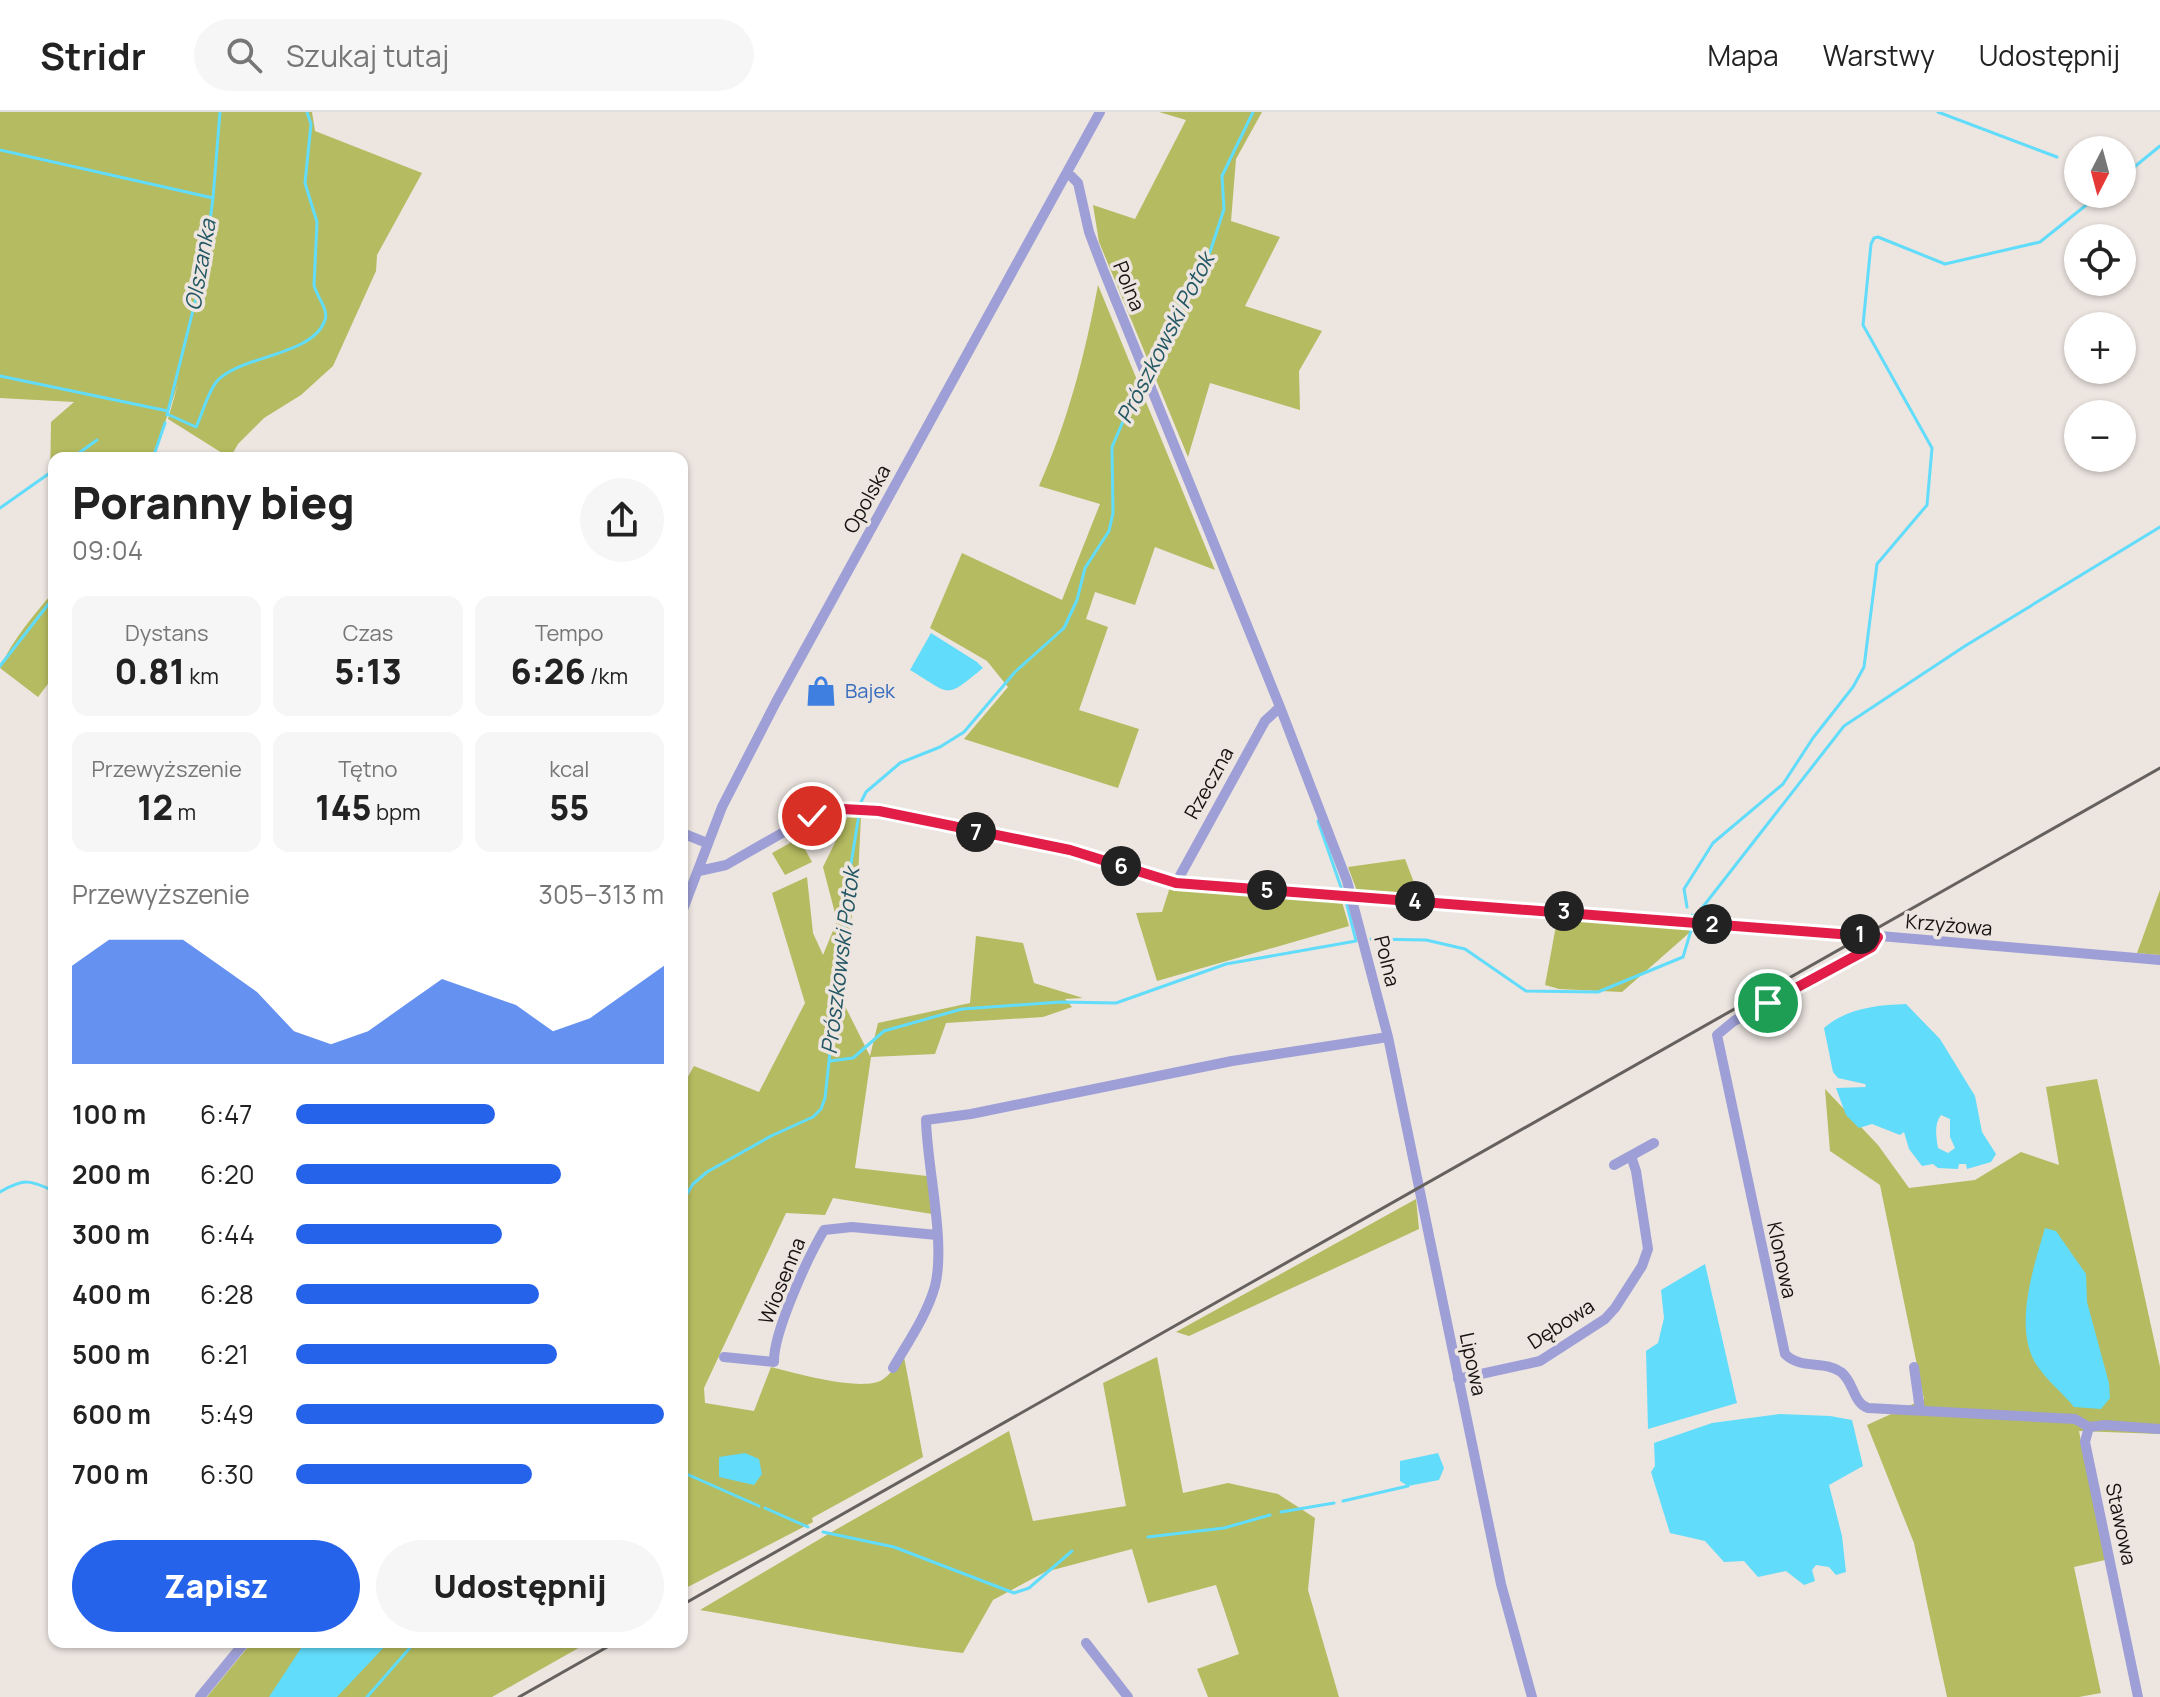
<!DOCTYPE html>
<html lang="pl">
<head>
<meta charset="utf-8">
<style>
	:root { --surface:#fff; --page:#f6f6f6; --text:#222; --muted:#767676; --line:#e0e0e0; --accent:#2563eb }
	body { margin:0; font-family:Manrope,sans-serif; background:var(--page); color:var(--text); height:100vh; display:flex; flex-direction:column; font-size:30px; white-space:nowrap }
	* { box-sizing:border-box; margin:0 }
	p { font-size:26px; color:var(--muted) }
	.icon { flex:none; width:44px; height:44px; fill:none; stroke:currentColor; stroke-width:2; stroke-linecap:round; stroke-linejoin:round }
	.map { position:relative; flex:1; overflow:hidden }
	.panel { position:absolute; left:48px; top:340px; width:640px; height:1196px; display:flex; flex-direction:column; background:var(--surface); border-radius:16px; box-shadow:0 2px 6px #0004 }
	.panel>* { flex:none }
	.needle { width:52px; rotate:186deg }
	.tools { position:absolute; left:2064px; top:24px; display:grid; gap:16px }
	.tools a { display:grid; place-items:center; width:72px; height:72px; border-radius:50%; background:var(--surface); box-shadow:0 2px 6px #0004; font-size:40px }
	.pin { position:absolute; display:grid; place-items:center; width:68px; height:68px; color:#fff; margin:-34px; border:4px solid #fff; border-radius:50%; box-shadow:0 2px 8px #0007 }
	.km { position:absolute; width:40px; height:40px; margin:-20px; border-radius:50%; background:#222; color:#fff; font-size:22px; line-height:40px; text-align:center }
	.round { display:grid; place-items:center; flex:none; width:84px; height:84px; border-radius:42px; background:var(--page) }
	.overview { display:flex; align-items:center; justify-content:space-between; height:136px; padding:0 24px }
	h1 { font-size:44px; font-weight:800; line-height:60px }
	.figures { display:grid; grid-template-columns:repeat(3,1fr); gap:12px; height:136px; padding:8px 24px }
	.figures div { display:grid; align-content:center; border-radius:16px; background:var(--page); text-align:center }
	.figures b { font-size:34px; font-weight:800 }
	.figures small { font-size:22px; font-weight:400 }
	.figures p { font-size:22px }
	.chart { height:224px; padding:16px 24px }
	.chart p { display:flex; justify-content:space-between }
	.chart svg { width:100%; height:144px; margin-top:8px; fill:var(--accent); opacity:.7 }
	.action { display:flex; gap:16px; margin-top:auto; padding:16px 24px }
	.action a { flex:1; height:92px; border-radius:48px; background:var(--accent); color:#fff; font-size:32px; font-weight:800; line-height:92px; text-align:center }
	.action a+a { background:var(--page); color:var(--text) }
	ul { padding:0 24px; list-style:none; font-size:26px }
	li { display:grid; grid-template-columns:128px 96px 1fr; align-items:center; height:60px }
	li i { height:20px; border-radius:10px; background:var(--accent) }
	header { display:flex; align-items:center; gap:48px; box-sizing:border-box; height:112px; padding:0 40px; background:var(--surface); border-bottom:2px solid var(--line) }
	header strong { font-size:38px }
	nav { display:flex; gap:44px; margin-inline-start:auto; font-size:28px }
	.search { width:560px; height:72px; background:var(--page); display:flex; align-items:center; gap:20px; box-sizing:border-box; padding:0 28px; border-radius:44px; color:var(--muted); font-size:30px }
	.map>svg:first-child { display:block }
	.green { fill:#b5bb60 }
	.water { fill:#61dcfa; fill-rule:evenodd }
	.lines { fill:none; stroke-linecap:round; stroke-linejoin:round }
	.stream { stroke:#61dcfa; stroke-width:3 }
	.minor { stroke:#9e9fd6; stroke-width:10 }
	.rail { stroke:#65615e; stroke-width:3 }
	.route-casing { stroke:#fff; stroke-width:16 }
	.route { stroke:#e11d48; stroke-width:10 }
	.labels { text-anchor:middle; stroke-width:7; stroke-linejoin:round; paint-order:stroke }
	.street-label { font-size:20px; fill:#151211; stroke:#ece5e0 }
	.shop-label { font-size:20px; fill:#366cbe; stroke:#ece5e0; text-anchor:start }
	.water-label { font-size:22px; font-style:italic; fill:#235764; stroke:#ece5e0 }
</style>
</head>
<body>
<header>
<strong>Stridr</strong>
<div class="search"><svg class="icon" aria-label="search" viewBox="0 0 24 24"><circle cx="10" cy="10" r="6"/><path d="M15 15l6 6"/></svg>Szukaj tutaj</div>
<nav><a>Mapa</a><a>Warstwy</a><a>Udostępnij</a></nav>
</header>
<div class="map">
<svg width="2160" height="1585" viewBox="0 0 2160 1585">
	<rect width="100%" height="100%" fill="#ece5e0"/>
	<path class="green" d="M0,0H312L315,19L422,61L377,143L376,159L333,254L301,283L264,306L238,332L230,346L168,307L178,272L153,346H54V375L50,373L51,310L74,290L0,286Z
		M1159,0H1262L1236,47L1231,109L1280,125L1245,194L1322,219L1299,259L1300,298L1210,271L1188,345L1099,130L1093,93L1135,107L1186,8Z
		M1098,173L1215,458L1155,435L1135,493L1095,480L1086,507L1108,515L1079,598L1139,617L1118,676L964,627L1008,575L987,549L930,516L962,441L1062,488L1100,392L1039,374C1068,309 1085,243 1098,173Z
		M54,479V564L38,585L0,556C12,528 34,503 54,479Z
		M848,704H861L858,766L839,882L870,944L878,911L970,891L976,824L1023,831L1034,871L1083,886L1065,887L1072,895L1043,905L946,911L935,942L871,945L855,1056L927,1064L932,1102L833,1086L825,1103L786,1101L704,1276L705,1291L754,1299L771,1255C794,1261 862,1280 882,1268C890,1263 898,1252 904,1245L923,1345L812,1406L813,1410L682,1478V975L694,954L759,980L805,891L772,781L807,765L813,821L823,843L837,809L823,755Z
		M799,726L812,750L785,763L772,741Z
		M1405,747L1418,781L1357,779L1348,755Z
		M1170,775L1342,790L1349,814L1157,869L1136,801L1162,800Z
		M2160,778V843L2137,841Z
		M1558,803L1696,815L1622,880L1559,877L1545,873Z
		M2097,967L2160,1255V1322L2079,1319L2105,1448L2074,1455L2101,1581L2079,1585H1947L1914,1431L1867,1313L1924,1287L1880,1073L1830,1039L1825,977L1878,1033L1909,1076L1975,1068L2021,1040L2059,1053L2046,975Z
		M1416,1087L1419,1117L1189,1224L1176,1220Z
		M1157,1245L1183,1381L1228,1371L1278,1382L1315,1406L1308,1478L1339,1585H1208L1197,1557L1239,1542L1216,1473L1148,1491L1132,1437L1045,1460L993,1488L963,1541C875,1531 788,1513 700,1498L830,1421L1009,1319L1033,1409L1126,1394L1103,1271Z
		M252,1530H589L492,1585H207Z"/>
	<path class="water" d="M931,521L977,550L983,556C944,588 952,583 910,558Z
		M1906,892L1940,927L1975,984L1982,1020L1996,1042L1991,1050L1967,1057L1966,1052H1959L1958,1057L1938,1056L1933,1052L1922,1054L1909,1037L1904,1020L1900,1023L1872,1012L1859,1016L1846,1003L1836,976L1866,975L1865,972L1838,966L1833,960L1824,916C1847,896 1877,893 1906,892ZM1941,1003L1950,1007V1025L1955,1036L1948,1041L1938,1036C1936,1024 1934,1012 1941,1003Z
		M2045,1116L2056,1119L2086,1162L2087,1190L2109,1271L2110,1286L2101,1297L2074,1295C2062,1280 2046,1268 2036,1252C2013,1215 2034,1154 2045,1116Z
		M1705,1152L1737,1291L1648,1317L1646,1239L1658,1231L1664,1206L1661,1178Z
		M1780,1302L1830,1304L1852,1308L1863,1354L1829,1373L1842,1424L1846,1460L1836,1463L1829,1455L1816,1453L1812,1458L1815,1469L1804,1473L1786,1459L1758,1465L1744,1449L1724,1450L1705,1429L1670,1421L1651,1360L1655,1354L1654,1331L1712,1311Z
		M745,1341L759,1347L762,1362L754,1373L719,1365V1345Z
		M1438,1341L1444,1356L1439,1368L1408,1374L1400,1369V1349Z
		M305,1530H389L337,1585H269Z"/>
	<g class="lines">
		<path class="stream" d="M1938,0L2057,45
			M0,38L213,86
			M2075,51L2078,52
			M2122,65L2160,34
			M1147,259L1210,140L1224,97L1222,64L1253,0
			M0,264L168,299
			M167,302L196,315C203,301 207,281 217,269C241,243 313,244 325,208C329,197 316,184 314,173L317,110L305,71L311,12L307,0
			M167,303L204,154L213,86L220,0
			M72,346L97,328
			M153,346L165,311
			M0,396L54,358
			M0,554L54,485
			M1318,709L1343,781
			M1687,795L1684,777L1713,731L1783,672L1813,626L1853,575L1864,555L1877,452L1927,393L1932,336L1863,213L1871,132L1874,126L1878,125L1945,152L2040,130L2100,82
			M1692,803L1695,805L1844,614L1965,534L2160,415
			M1371,827L1426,828L1465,837L1526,879L1598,880L1683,845L1692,815
			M830,949L853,946L884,919L962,897L1060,890L1116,891L1226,852L1356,829L1347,793
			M0,1080C24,1066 30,1068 54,1079
			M682,1090L693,1072L707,1060L771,1024L813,1005L821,997L825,986L850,758L861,690L866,680L900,651L940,635L964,620L1015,560L1064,516L1077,488L1085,456L1109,419L1113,401L1112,335L1124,307L1128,289L1144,266
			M682,1360L759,1394
			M1343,1389L1408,1374
			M765,1396L808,1415
			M1281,1400L1334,1391
			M823,1420L894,1435L1014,1481L1029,1476L1072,1439
			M1148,1425L1224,1416L1270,1403
			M367,1585L415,1530"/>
		<path class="minor" d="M1067,60L1078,71L1089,120L1103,157L1280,595L1347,769L1388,925L1501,1472L1532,1585
			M682,721L707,731
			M699,759L726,753L812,704L827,699L850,697L879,699L1070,738L1176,771L1857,822L2160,848
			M1176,771L1265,609L1280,595
			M682,800L722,695L776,590L1100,0
			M1878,825L1872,835L1734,909L1717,923L1785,1242C1801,1258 1824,1248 1841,1260C1854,1270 1853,1291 1868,1296L2075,1307L2089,1315
			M1614,1053L1654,1031
			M724,1245L774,1250C773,1221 808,1145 824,1118L852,1115L937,1123
			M1914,1255L1920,1298
			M893,1256C908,1230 927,1203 935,1174C946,1131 927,1055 926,1008L971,1002L1232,949L1388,925
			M1458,1267L1540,1249L1605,1207L1615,1196L1642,1154L1648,1137L1636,1059L1631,1044
			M2089,1315L2085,1330L2138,1585
			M2089,1315L2105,1313L2160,1317
			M1086,1531L1128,1585
			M200,1585L245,1530"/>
		<path class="rail" d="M682,1493L2160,656
			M519,1585L616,1530"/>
	</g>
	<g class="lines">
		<defs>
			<path id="route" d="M812,704L843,697L879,699L1070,738L1176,771L1878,825L1872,835L1768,891"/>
		</defs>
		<use href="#route" class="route-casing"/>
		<use href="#route" class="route"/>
	</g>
	<defs>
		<symbol id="shop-bare" viewBox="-9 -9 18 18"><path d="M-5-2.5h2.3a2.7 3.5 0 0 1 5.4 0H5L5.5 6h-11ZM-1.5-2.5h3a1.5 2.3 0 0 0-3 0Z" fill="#3f7fe0" stroke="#ece5e0" stroke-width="2.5" paint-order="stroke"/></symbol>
	</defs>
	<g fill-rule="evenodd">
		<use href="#shop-bare" x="799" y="557" width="44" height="44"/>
	</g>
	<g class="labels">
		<g class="street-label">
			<text transform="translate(1129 174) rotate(68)" y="7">Polna</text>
			<text transform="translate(867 387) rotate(-61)" y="7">Opolska</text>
			<text transform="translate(1209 671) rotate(-61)" y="7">Rzeczna</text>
			<text transform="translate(1949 813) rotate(5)" y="7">Krzyżowa</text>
			<text transform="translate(1387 849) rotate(76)" y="7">Polna</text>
			<text transform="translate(1782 1148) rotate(78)" y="7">Klonowa</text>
			<text transform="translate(782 1169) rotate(-68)" y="7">Wiosenna</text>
			<text transform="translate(1561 1212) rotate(-33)" y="7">Dębowa</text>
			<text transform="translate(1473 1252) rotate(78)" y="7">Lipowa</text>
			<text transform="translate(2121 1412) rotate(78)" y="7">Stawowa</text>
		</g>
		<g class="shop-label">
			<text x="845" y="586">Bajek</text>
		</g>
		<g class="water-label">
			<text transform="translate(200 153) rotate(-80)" y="8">Olszanka</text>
			<text transform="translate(1165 226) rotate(-63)" y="8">Prószkowski Potok</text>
			<text transform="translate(840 849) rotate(-83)" y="8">Prószkowski Potok</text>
		</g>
	</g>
</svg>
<div class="tools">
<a><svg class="needle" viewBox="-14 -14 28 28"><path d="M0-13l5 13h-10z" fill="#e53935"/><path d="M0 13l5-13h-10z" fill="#767676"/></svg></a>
<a><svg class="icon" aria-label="locate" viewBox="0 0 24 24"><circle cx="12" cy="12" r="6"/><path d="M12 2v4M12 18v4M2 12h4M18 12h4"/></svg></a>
<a>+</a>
<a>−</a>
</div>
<div class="pin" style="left:1768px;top:891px;background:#1e9e55"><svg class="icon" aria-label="arrive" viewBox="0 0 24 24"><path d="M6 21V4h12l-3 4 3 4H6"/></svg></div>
<div class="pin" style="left:812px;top:704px;background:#d93025"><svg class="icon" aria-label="check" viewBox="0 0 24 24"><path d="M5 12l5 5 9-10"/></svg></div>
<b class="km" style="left:1860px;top:822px">1</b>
<b class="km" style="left:1712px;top:812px">2</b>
<b class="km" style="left:1564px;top:799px">3</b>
<b class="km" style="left:1415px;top:789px">4</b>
<b class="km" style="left:1267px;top:778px">5</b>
<b class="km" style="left:1121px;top:754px">6</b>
<b class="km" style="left:976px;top:720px">7</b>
<section class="panel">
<div class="overview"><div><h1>Poranny bieg</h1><p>09:04</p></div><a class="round"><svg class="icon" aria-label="share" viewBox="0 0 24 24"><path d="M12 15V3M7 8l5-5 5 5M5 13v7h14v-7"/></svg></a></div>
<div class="figures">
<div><p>Dystans</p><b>0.81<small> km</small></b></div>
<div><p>Czas</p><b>5:13</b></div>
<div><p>Tempo</p><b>6:26<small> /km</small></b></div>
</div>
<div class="figures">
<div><p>Przewyższenie</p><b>12<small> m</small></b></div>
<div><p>Tętno</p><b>145<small> bpm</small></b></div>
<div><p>kcal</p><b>55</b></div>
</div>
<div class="chart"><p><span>Przewyższenie</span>305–313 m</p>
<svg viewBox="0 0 160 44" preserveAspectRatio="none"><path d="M0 44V14L10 6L20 6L30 6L40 14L50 22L60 34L70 38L80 34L90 26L100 18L110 22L120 26L130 34L140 30L150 22L160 14V44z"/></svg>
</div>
<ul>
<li><b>100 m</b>6:47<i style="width:54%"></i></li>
<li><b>200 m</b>6:20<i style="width:72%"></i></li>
<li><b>300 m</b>6:44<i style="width:56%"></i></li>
<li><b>400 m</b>6:28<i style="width:66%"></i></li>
<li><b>500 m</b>6:21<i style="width:71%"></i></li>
<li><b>600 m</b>5:49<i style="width:100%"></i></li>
<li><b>700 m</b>6:30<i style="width:64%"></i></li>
</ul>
<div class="action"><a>Zapisz</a><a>Udostępnij</a></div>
</section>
</div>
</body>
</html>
